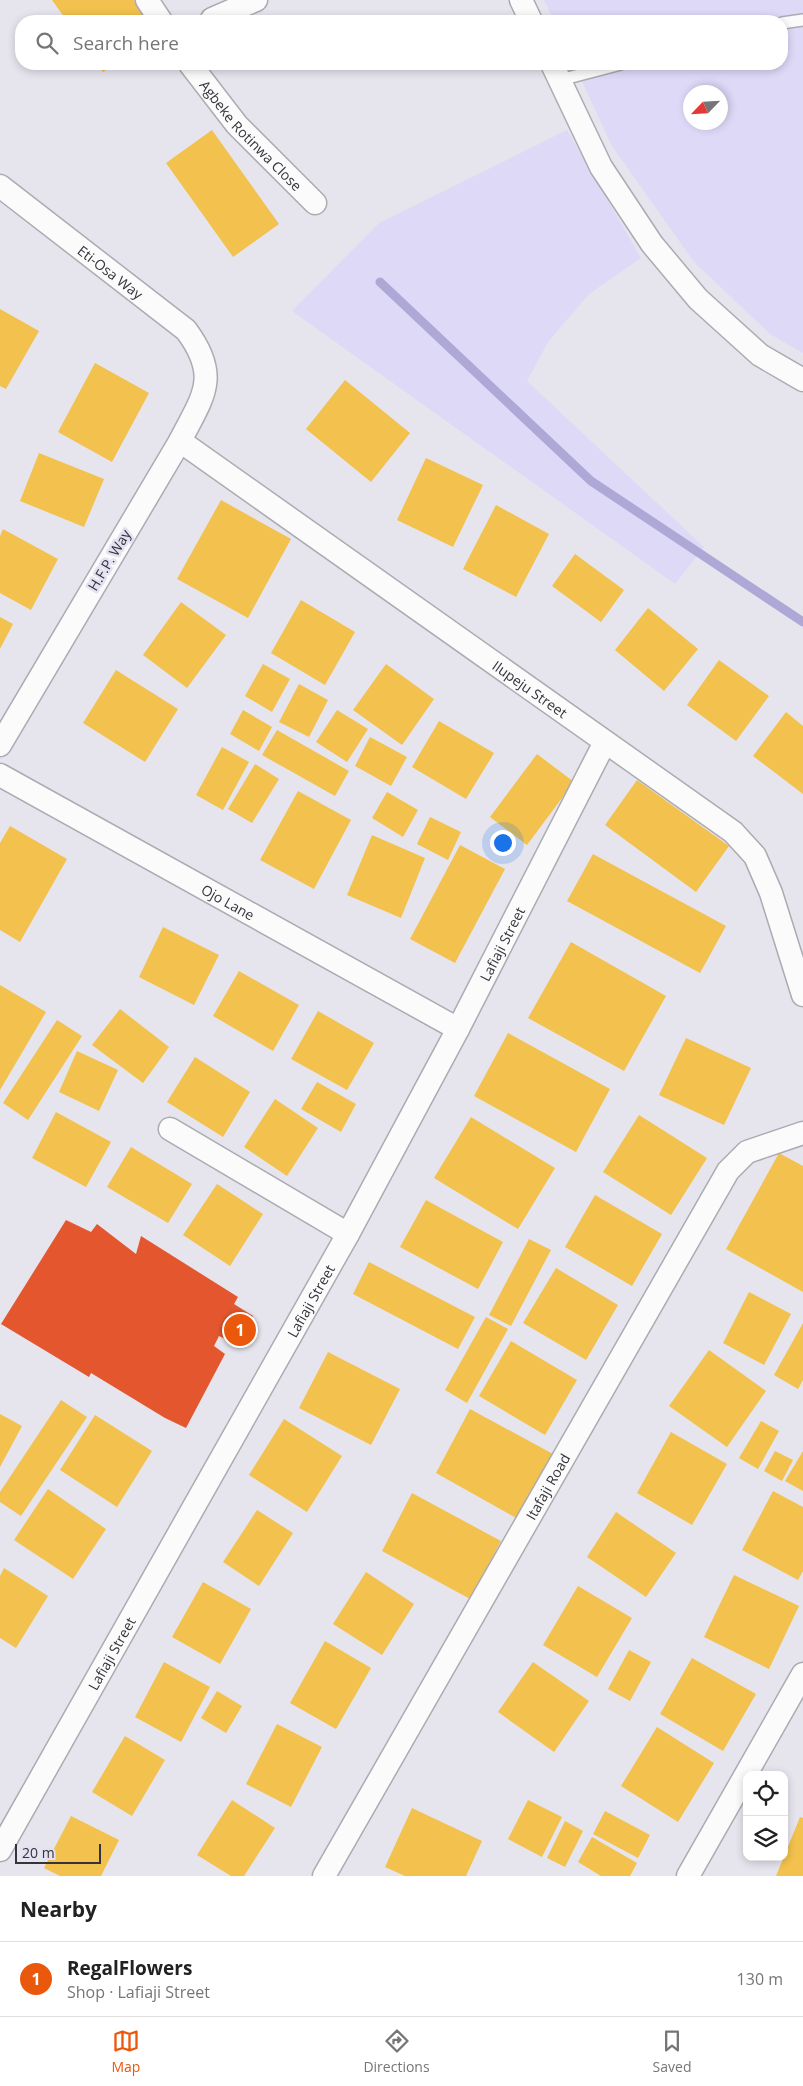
<!DOCTYPE html>
<meta charset="utf-8">
<style>
:root{--surface:#fff;--page:#f2f2f2;--text:#222;--muted:#767676;--line:#e0e0e0;--accent:#ea580c}
body{margin:0;font-family:"Open Sans",sans-serif;background:var(--page);color:var(--text)}
.controls{position:absolute;right:15px;bottom:15px;display:grid;overflow:hidden;border-radius:10px;box-shadow:0 2px 8px #0003}
.controls button{width:45px;height:45px;display:grid;place-items:center;padding:0;border:0;border-bottom:1px solid var(--line);background:var(--surface);color:var(--text);font:25px sans-serif}
.compass{position:absolute;left:683px;top:85px;width:45px;height:45px;border-radius:50%;background:var(--surface);box-shadow:0 2px 8px #0003;rotate:245deg}
.scale{position:absolute;left:15px;bottom:12px;width:86px;box-sizing:border-box;padding-left:5px;border:2px solid #34343a;border-top:0;font-size:14px;line-height:18px;white-space:nowrap;color:#34343a;-webkit-text-stroke:4px #e3e1f2;paint-order:stroke}
.you{position:absolute;left:502px;top:842px;width:18px;height:18px;margin:-12px;border:4px solid #fff;border-radius:50%;background:#1a73e8;box-shadow:0 0 0 8px #1a73e833}
.badge{display:grid;place-items:center;width:32px;height:32px;border-radius:50%;background:var(--accent);color:#fff;font-size:16px;font-weight:700}
.pin{position:absolute;translate:-50% -50%;border:2px solid #fff;box-shadow:0 1px 5px #0006}
.list{margin:0;padding:0;list-style:none}
h2{display:flex;justify-content:space-between;align-items:center;height:65px;margin:0;padding:0 20px;font-size:21px}
h2 small{font-size:16px;font-weight:400;color:var(--muted)}
.list li{display:grid;grid-template-columns:32px 1fr auto;gap:15px;align-items:center;box-sizing:border-box;height:75px;padding:0 20px;border-top:1px solid var(--line)}
.list b{display:block;font-size:19px;white-space:nowrap}
.list p{margin:0;font-size:16px;white-space:nowrap;color:var(--muted)}
.list em{font-size:16px;font-style:normal;color:var(--muted)}
.icon{flex:none;width:28px;height:28px;fill:none;stroke:currentColor;stroke-width:2;stroke-linecap:round;stroke-linejoin:round}
.map{position:relative;flex:none;width:803px;height:1876px;overflow:hidden}
.search{position:absolute;background:var(--surface);box-shadow:0 2px 8px #0003;left:15px;right:15px;top:15px;height:55px;display:flex;align-items:center;gap:12px;box-sizing:border-box;padding:0 18px;border-radius:20px;color:var(--muted);font-size:19px}
.sheet{height:140px;background:var(--surface)}
nav{display:flex;justify-content:space-around;align-items:center;box-sizing:border-box;height:70px;border-top:1px solid var(--line);background:var(--surface);font-size:14px;color:var(--muted)}
nav a{display:grid;justify-items:center;gap:2px}
nav .on{color:var(--accent)}
.map>svg:first-child{display:block}
.green{fill:#ddd9f7;fill-rule:evenodd}
.homes{fill:#f2c14e}
.shops{fill:#e4572e}
.lines{fill:none;stroke-linecap:round;stroke-linejoin:round}
.stream{stroke:#aea8d6;stroke-width:9}
.lane-casing{stroke:#ababb2;stroke-width:14}
.street-casing{stroke:#ababb2;stroke-width:25}
.lane{stroke:#fbfbfc;stroke-width:11}
.street{stroke:#fbfbfc;stroke-width:22}
.labels{text-anchor:middle;dominant-baseline:central;stroke-width:5;stroke-linejoin:round;paint-order:stroke}
.street-label{font-size:14px;fill:#34343a;stroke:#e3e1f2}
</style>
<div class="map">
<svg width="803" height="1876" viewBox="0 0 803 1876">
<rect width="100%" height="100%" fill="#e6e5ee"/>
<path class="green" d="M544,0H803V353L770,334L694,262L612,146L574,64H782V21H554ZM690,92H720V122H690Z
M567,130L641,258L589,294L548,342L527,381L704,547L675,584L292,311L379,223Z"/>
<path class="homes" d="M52,0H134L149,21H67Z
M97,64H115L103,72Z
M212,130L279,224L233,257L166,163Z
M0,309L39,331L6,389L0,386Z
M95,363L149,393L112,462L58,432Z
M345,380L410,433L371,482L306,429Z
M39,453L104,479L84,527L20,501Z
M426,458L483,485L453,547L397,520Z
M221,500L291,539L248,618L177,579Z
M496,505L549,534L516,597L463,569Z
M3,529L58,559L31,610L0,593V536Z
M575,554L624,590L601,622L552,586Z
M301,600L355,632L325,685L271,653Z
M181,602L226,635L187,688L143,655Z
M648,608L698,649L664,691L615,650Z
M0,617L13,624L0,649Z
M719,660L769,696L736,741L687,705Z
M263,664L290,679L272,712L245,696Z
M386,664L434,699L402,745L353,710Z
M116,670L178,709L145,762L83,723Z
M299,684L328,700L309,737L279,722Z
M243,710L272,727L259,751L230,734Z
M337,710L368,729L347,762L316,742Z
M786,712L803,726V794L753,756Z
M439,721L494,753L466,799L412,767Z
M277,730L349,771L335,796L262,755Z
M370,737L407,757L391,786L355,766Z
M222,747L249,762L223,810L196,795Z
M537,754L574,782L527,845L490,817Z
M255,764L279,779L252,823L228,809Z
M637,780L729,846L696,892L605,825Z
M298,791L351,820L314,889L260,860Z
M387,792L418,810L403,837L372,818Z
M430,817L461,832L448,860L417,844Z
M10,826L67,859L20,942L0,930V843Z
M372,835L425,858L401,918L347,895Z
M460,845L505,869L455,963L410,939Z
M593,854L726,926L700,973L567,901Z
M163,927L219,955L194,1005L139,977Z
M571,942L666,996L624,1071L528,1018Z
M239,971L299,1005L273,1051L213,1016Z
M0,985L46,1012L0,1090Z
M120,1009L169,1047L143,1083L92,1045Z
M318,1011L374,1043L347,1090L291,1059Z
M57,1020L82,1036L28,1120L3,1103Z
M508,1033L610,1089L576,1152L474,1096Z
M686,1038L751,1068L724,1125L659,1095Z
M77,1051L118,1070L99,1111L59,1092Z
M195,1057L250,1092L223,1137L167,1102Z
M317,1082L356,1104L341,1132L301,1109Z
M275,1099L318,1128L287,1176L244,1147Z
M56,1112L111,1142L86,1187L32,1158Z
M639,1115L707,1158L671,1215L603,1172Z
M471,1117L555,1168L518,1229L434,1178Z
M131,1147L192,1184L168,1223L107,1187Z
M779,1153L803,1166V1292L726,1249Z
M217,1184L263,1214L230,1266L183,1235Z
M595,1195L662,1234L632,1286L565,1247Z
M426,1200L503,1242L478,1289L400,1247Z
M529,1239L551,1250L511,1326L489,1315Z
M369,1262L475,1317L458,1349L353,1294Z
M556,1268L618,1305L586,1360L523,1323Z
M749,1292L791,1314L764,1365L723,1343Z
M486,1317L508,1329L467,1403L445,1390Z
M803,1323V1380L798,1389L774,1375Z
M511,1341L577,1380L545,1435L479,1396Z
M709,1350L766,1391L727,1447L669,1406Z
M328,1352L400,1389L371,1445L299,1408Z
M61,1400L87,1417L21,1516L0,1502V1492Z
M470,1409L553,1454L518,1519L436,1473Z
M0,1414L22,1426L0,1467Z
M95,1415L152,1451L117,1507L60,1470Z
M284,1419L342,1456L307,1512L249,1475Z
M761,1421L779,1431L758,1469L739,1458Z
M671,1432L727,1464L692,1525L637,1493Z
M775,1451L793,1460L782,1481L764,1471Z
M803,1451V1491L785,1481Z
M48,1489L106,1529L73,1579L14,1540Z
M773,1491L803,1507V1571L798,1580L742,1550Z
M412,1493L501,1541L470,1599L382,1551Z
M257,1510L293,1533L259,1586L223,1562Z
M616,1512L676,1553L646,1597L587,1557Z
M4,1568L48,1596L16,1648L0,1638V1576Z
M366,1572L414,1604L382,1655L333,1624Z
M734,1575L799,1606L769,1669L704,1637Z
M203,1582L251,1609L220,1664L172,1637Z
M578,1586L632,1618L597,1677L543,1645Z
M325,1641L371,1668L336,1729L290,1703Z
M629,1650L651,1662L630,1701L608,1689Z
M692,1658L756,1694L723,1751L660,1714Z
M164,1662L210,1687L181,1742L135,1717Z
M533,1662L589,1701L554,1752L498,1712Z
M217,1691L242,1706L226,1733L201,1718Z
M277,1724L322,1747L291,1807L246,1784Z
M657,1727L714,1763L678,1822L621,1786Z
M125,1736L165,1760L132,1816L92,1792Z
M232,1800L275,1828L244,1876H231L197,1855Z
M528,1800L562,1817L542,1857L508,1839Z
M412,1808L482,1841L466,1876H405L385,1867Z
M605,1811L650,1835L638,1858L593,1834Z
M71,1816L119,1840L101,1876H60L44,1868Z
M800,1817L803,1818V1876H776Z
M565,1821L583,1831L565,1867L547,1858Z
M592,1837L637,1863L630,1876H601L578,1862Z"/>
<path class="shops" d="M66,1220L91,1232L97,1224L136,1254L141,1236L238,1297L234,1304L253,1316L234,1343L219,1336L214,1346L225,1354L186,1428L165,1418L91,1373L89,1377L1,1324Z"/>
<g class="lines">
<path class="stream" d="M380,282L591,481L803,622"/>
<defs>
<path id="lane" d="M782,23L803,20
M560,80L621,64"/>
<g id="street">
<path d="M147,0L161,21"/>
<path d="M521,0L531,21"/>
<path d="M212,19L256,0"/>
<path id="s1" d="M190,64L237,125L315,203"/>
<path d="M552,64L601,167L652,244L698,299L760,355L803,380"/>
<path id="s2" d="M0,186L186,330C221,377 203,396 180,441L0,745"/>
<path id="s3" d="M180,441L733,832L755,856L771,893L803,995"/>
<path id="s4" d="M0,775L458,1029"/>
<path d="M170,1129L348,1234"/>
<path id="s5" d="M0,1850L348,1234L458,1029L605,742"/>
<path id="s6" d="M324,1876L728,1171L747,1152L803,1133"/>
<path d="M688,1876L803,1674"/>
</g>
</defs>
<use href="#lane" class="lane-casing"/>
<use href="#street" class="street-casing"/>
<use href="#lane" class="lane"/>
<use href="#street" class="street"/>
</g>
<g class="labels">
<g class="street-label">
<text stroke="none"><textPath href="#s1" startOffset="94">Agbeke Rotinwa Close</textPath></text>
<text stroke="none"><textPath href="#s2" startOffset="140">Eti-Osa Way</textPath></text>
<text transform="translate(109 560) rotate(-59)">H.F.P. Way</text>
<text stroke="none"><textPath href="#s3" startOffset="429">Ilupeju Street</textPath></text>
<text stroke="none"><textPath href="#s4" startOffset="261">Ojo Lane</textPath></text>
<text stroke="none"><textPath href="#s5" startOffset="1036">Lafiaji Street</textPath></text>
<text stroke="none"><textPath href="#s5" startOffset="631">Lafiaji Street</textPath></text>
<text stroke="none"><textPath href="#s6" startOffset="449">Itafaji Road</textPath></text>
<text stroke="none"><textPath href="#s5" startOffset="226">Lafiaji Street</textPath></text>
</g>
</g>
</svg>
<div class="controls">
<button><svg class="icon" aria-label="locate" viewBox="0 0 24 24"><circle cx="12" cy="12" r="6"/><path d="M12 2v4M12 18v4M2 12h4M18 12h4"/></svg></button>
<button><svg class="icon" aria-label="layers" viewBox="0 0 24 24"><path d="M12 4l9 5-9 5-9-5zM3 14l9 5 9-5"/></svg></button>
</div>
<svg class="compass" viewBox="-18 -18 36 36"><path d="M0-13l5 13h-10z" fill="#e53935"/><path d="M0 13l5-13h-10z" fill="#767676"/></svg>
<div class="scale">20 m</div>
<div class="you"></div>
<div class="pin badge" style="left:240px;top:1330px">1</div>
<div class="search"><svg class="icon" aria-label="search" viewBox="0 0 24 24"><circle cx="10" cy="10" r="6"/><path d="M15 15l6 6"/></svg>Search here</div>
</div>
<section class="sheet">
<h2>Nearby<small></small></h2>
<ul class="list">
<li><span class="badge">1</span><div><b>RegalFlowers</b><p>Shop · Lafiaji Street</p></div><em>130 m</em></li>
</ul>
</section>
<nav>
<a class="on"><svg class="icon" aria-label="map" viewBox="0 0 24 24"><path d="M3 6l6-2 6 2 6-2v14l-6 2-6-2-6 2zM9 4v14M15 6v14"/></svg>Map</a>
<a><svg class="icon" aria-label="directions" viewBox="0 0 24 24"><path d="M12 3l9 9-9 9-9-9zM9 14v-3h6M13 9l2 2-2 2"/></svg>Directions</a>
<a><svg class="icon" aria-label="saved" viewBox="0 0 24 24"><path d="M7 4h10v16l-5-4-5 4z"/></svg>Saved</a>
</nav>
